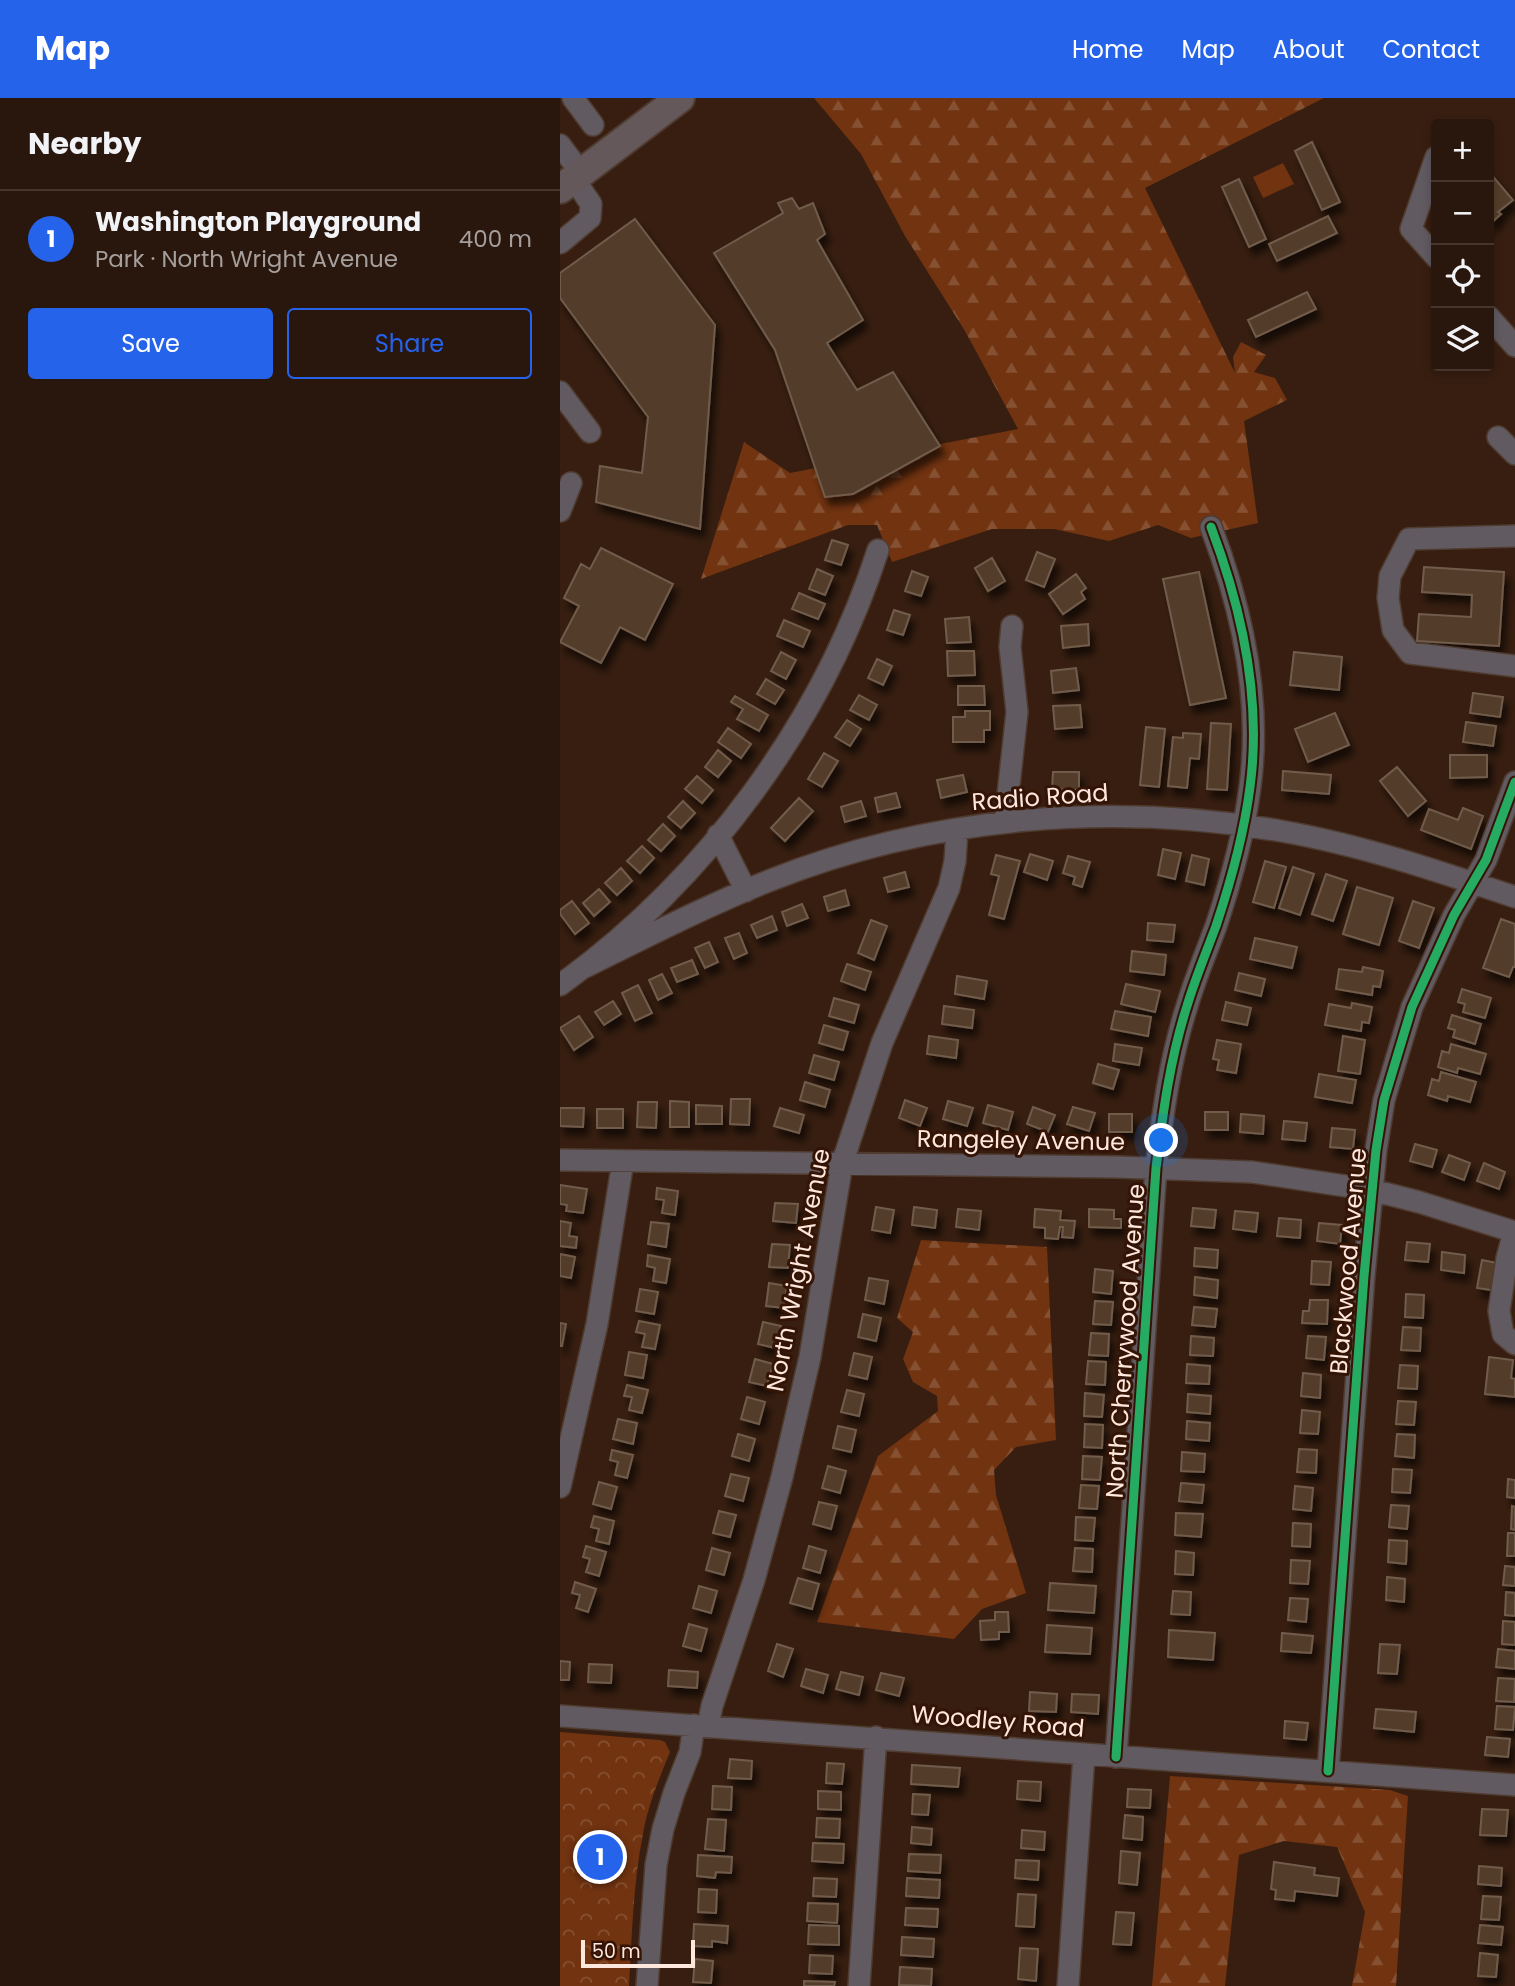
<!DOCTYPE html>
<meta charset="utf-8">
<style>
:root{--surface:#29160c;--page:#35231a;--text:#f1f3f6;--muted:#a59f9d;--line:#45352d;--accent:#2563eb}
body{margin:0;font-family:Poppins,sans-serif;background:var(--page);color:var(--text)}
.controls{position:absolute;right:21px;top:21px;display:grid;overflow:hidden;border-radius:7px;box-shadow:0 4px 10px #0003}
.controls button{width:63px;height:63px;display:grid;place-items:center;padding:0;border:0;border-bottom:2px solid var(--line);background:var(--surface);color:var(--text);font:35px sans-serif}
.scale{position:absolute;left:21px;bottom:18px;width:114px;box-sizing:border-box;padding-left:7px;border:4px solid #fee7dd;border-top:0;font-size:19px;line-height:24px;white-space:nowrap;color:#fee7dd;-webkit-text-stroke:5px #341405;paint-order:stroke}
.you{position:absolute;left:602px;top:1043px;width:24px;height:24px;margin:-18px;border:5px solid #fff;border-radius:50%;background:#1a73e8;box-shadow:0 0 0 10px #1a73e833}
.badge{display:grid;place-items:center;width:46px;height:46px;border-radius:50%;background:var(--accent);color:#fff;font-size:23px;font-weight:700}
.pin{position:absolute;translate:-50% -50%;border:4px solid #fff;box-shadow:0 2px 7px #0006}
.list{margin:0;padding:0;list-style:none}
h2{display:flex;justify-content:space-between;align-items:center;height:91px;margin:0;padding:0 28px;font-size:30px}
h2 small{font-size:23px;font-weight:400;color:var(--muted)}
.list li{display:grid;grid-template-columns:46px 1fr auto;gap:21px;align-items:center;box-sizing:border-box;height:98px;padding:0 28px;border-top:2px solid var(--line)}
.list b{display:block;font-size:26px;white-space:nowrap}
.list p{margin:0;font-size:23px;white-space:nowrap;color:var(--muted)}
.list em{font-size:23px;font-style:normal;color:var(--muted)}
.actions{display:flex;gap:14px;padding:21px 28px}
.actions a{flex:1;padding:16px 0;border:2px solid var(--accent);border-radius:7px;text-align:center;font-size:24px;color:var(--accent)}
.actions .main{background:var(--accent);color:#fff}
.icon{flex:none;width:38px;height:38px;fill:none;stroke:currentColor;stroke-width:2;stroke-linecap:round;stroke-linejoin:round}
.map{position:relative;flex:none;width:955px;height:1888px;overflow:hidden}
header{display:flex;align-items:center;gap:42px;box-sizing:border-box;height:98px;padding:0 35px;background:var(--accent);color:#fff}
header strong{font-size:33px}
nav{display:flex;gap:38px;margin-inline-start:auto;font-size:24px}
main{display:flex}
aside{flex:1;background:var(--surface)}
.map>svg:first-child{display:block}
.green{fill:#713310}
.forest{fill:url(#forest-firs)}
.park{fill:url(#park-crowns)}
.building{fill:#523d2b;stroke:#715c4b;stroke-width:2;filter:url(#shadow)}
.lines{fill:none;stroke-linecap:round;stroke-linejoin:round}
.minor-casing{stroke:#4f3b30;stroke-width:24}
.major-casing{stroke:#4f3b30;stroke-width:32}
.minor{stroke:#615a60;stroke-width:21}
.major{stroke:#65585b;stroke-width:28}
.cycleway-casing{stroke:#341405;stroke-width:13}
.cycleway{stroke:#26ab63;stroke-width:9}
.labels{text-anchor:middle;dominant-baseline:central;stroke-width:6;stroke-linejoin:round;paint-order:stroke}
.street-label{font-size:24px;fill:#fee7dd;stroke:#341405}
</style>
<header>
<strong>Map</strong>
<nav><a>Home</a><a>Map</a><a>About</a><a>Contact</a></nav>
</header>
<main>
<aside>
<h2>Nearby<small></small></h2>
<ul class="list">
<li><span class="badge">1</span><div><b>Washington Playground</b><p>Park · North Wright Avenue</p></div><em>400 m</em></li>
</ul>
<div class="actions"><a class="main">Save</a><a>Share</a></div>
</aside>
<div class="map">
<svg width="955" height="1888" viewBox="0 0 955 1888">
<defs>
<pattern id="forest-firs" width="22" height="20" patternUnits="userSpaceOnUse" patternTransform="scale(1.75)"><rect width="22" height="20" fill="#713310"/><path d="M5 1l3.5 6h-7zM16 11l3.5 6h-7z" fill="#865132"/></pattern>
<pattern id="park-crowns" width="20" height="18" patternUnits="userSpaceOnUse" patternTransform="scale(1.75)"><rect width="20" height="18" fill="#713310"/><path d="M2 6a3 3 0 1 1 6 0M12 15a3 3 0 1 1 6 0" fill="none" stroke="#865132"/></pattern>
<filter id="shadow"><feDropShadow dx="4.5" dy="8" stdDeviation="3.5" flood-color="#0009"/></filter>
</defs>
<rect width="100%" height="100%" fill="#371e10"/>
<path class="green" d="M723,65L734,86L703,100L693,79Z"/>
<path class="forest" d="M254,0H764L585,90L675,275L673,259L681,244L706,257L694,274L715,280L727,302L684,323L698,425L631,440L598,427L549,443L494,431H432L332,464L317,427H288L141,481L184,344L230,375L458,331L405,233L345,138L301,56Z
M361,1142L487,1149L496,1342L456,1349L434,1372L436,1397L466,1495L422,1511L394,1541L257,1524L318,1358L378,1313L377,1298L353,1284L343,1261L353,1234L337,1220Z
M610,1678L830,1692L848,1698L836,1888H792L805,1814L777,1749L724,1743L679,1757L665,1888H592Z"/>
<path class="park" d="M0,1634L100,1642L105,1644L110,1654C99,1681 88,1707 83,1736C73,1786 72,1838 69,1888H0Z"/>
<path class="building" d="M752,44L780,104L762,112L735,53Z
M929,74L953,102L938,114L941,116L929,127Z
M679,81L706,141L689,149L662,89Z
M232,100L239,111L253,105L265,136L257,142L303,222L267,245L297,292L333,274L380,348L293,396L265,399L215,252L154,155L223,115L218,105Z
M768,118L777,135L717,163L709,146Z
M75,121L155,227L140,431L36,404L40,368L82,375L88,319L0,200V175Z
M747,194L756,211L696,239L688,222Z
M272,442L288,447L281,467L265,462Z
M41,450L113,486L85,542L60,529L41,565L0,544L19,508L4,500L21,466L30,471Z
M477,454L495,461L484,489L466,482Z
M432,460L445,483L428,493L415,470Z
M864,469L944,474L939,548L857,543L859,516L911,519L912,497L862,494Z
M257,471L273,478L265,497L249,491Z
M352,473L368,479L361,498L345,493Z
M639,474L666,600L630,607L603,481Z
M516,476L526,490L521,494L525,501L503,516L489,496Z
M239,495L265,506L258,521L232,511Z
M334,512L350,517L343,537L327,532Z
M409,519L411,544L387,545L385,521Z
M224,522L250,533L243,549L217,538Z
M528,526L529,547L503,550L501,528Z
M387,553H414L415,577L388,578Z
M221,554L236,562L226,581L211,573Z
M734,554L782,559L779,592L730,587Z
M317,561L332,568L323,587L308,580Z
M516,570L519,592L493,595L491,573Z
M206,581L224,592L215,606L197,596Z
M398,588H424L425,607H398Z
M913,595L943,599L940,619L910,615Z
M299,597L317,607L309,622L290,612Z
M175,598L208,617L199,633L177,621L183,611L171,604Z
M520,607L522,629L495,631L493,608Z
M405,613H430V632H424V644H393V619H405Z
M775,615L789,647L748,664L735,631Z
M287,622L301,631L290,648L275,639Z
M906,624L936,628L933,648L903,644Z
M651,625L671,626L667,692L647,691Z
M586,629L605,631L599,689L580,687Z
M168,630L191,646L181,660L158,644Z
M623,635L641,636L639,661L630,660L627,690L608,688L613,639L623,640Z
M158,652L171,663L158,679L145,669Z
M264,655L278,663L262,689L248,681Z
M890,657H927V679L890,680Z
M837,669L866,703L848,718L820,683Z
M723,673L771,677L769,696L722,692Z
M493,674H519V692L492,691Z
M403,677L407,694L381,700L377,682Z
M137,678L153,692L142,705L125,691Z
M336,695L340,709L318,714L315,700Z
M239,700L253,713L225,743L211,730Z
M123,703L135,715L121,730L108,719Z
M301,703L306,718L285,724L281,709Z
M903,710L923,718L911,751L861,732L869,711L898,722Z
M103,726L115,738L101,753L88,742Z
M82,748L94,760L80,775L67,763Z
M603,751L621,755L615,781L598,777Z
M470,756L493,763L487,782L464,774Z
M436,757L460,763L444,821L429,817L439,778L431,776Z
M632,757L649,761L644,787L626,783Z
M508,758L530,764L522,789L513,786L515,779L503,775Z
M705,763L726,769L714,810L693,804Z
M733,769L754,776L740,817L719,810Z
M61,770L72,783L57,797L45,785Z
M345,774L349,789L328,794L324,780Z
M766,776L787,783L773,823L752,816Z
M797,789L833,800L819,847L783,836Z
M39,791L50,804L34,818L23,805Z
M285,792L289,807L268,813L264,799Z
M12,803L29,825L15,836L0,816V812Z
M853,803L874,810L859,850L839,843Z
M242,806L248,820L227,828L222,814Z
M212,818L217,832L197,840L191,827Z
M941,821L955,826V869H953L949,879L923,870Z
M311,822L327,828L314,862L298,855Z
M588,825L615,827L613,844L587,842Z
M179,835L187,855L174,861L165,840Z
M695,840L737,849L732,870L690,861Z
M149,844L158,864L145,870L135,850Z
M572,853L606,857L604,877L570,873Z
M132,862L138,876L117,884L111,870Z
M287,866L311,874L305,892L281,883Z
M803,869L823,873L820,889L813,888L812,897L776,891L779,871L802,874Z
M679,875L705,881L701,898L675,892Z
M102,876L112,895L98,902L89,882Z
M397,878L427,883L424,901L395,896Z
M566,886L600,893L595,914L561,906Z
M78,887L92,915L75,923L62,895Z
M902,891L931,900L925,920L903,914L905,906L898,904Z
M274,900L299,907L294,925L269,918Z
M53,903L61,916L44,927L35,914Z
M666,904L691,910L687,927L662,922Z
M792,905L812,909L809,925L802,924L801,933L765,927L769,906L791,910Z
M384,908L414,912L412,930L382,926Z
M555,913L591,919L588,938L551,931Z
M892,917L921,926L915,946L893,939L895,932L888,930Z
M19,918L33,939L14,952L0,930Z
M264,927L288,934L283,952L259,945Z
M369,938L398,942L396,960L367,956Z
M783,938L805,942L800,976L778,973Z
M657,942L681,946L676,975L657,972L659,962L653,961Z
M555,946L582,950L579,967L553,963Z
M891,946L926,956L920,976L898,970L897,975L878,969L882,953L889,955Z
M254,957L279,964L274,982L249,975Z
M538,966L559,972L553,991L533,985Z
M881,974L916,984L910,1004L888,998L887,1003L868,997L872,981L879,983Z
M759,976L796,982L792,1005L755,999Z
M245,984L270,992L265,1009L240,1002Z
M171,1001H190L189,1027L170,1026Z
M345,1002L367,1010L360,1028L339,1020Z
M110,1003L129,1004V1029H110Z
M388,1003L413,1010L407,1028L383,1021Z
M78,1004H97L96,1030L77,1029Z
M136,1007L162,1008V1026H136Z
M428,1007L453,1014L448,1032L423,1025Z
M473,1009L495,1017L488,1034L467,1026Z
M513,1009L535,1015L529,1033L507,1026Z
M0,1010H24L23,1029L0,1028Z
M220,1010L244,1017L239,1035L214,1028Z
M37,1011H63V1030H37Z
M645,1014H668V1032H645Z
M549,1016H572V1034H549Z
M681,1016L704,1018L703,1036L680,1034Z
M724,1023L747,1025L745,1043L722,1041Z
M772,1030L795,1032L793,1051L770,1049Z
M855,1046L877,1052L872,1069L850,1063Z
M889,1057L910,1065L904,1082L882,1074Z
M924,1065L945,1074L939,1091L917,1083Z
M0,1087L27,1091L23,1115L6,1113L7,1107L0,1106Z
M97,1090L118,1093L115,1117L102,1115L104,1102L96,1101Z
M215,1105L238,1106L236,1125L213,1123Z
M316,1109L334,1112L330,1135L312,1132Z
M354,1109L377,1112L375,1130L352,1127Z
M633,1110L656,1112L654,1130L631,1128Z
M398,1111L421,1113L419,1132L396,1129Z
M475,1111L501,1113L500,1122L515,1123L513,1140L502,1139L503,1129H500L498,1141L485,1140V1130L474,1129Z
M529,1111L554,1112V1121H561V1130L529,1129Z
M675,1113L698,1115L696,1134L673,1131Z
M719,1120L741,1122L740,1140L717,1138Z
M0,1123L11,1125L9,1138L17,1139L16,1150L0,1148Z
M91,1124L109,1126L106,1149L88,1146Z
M759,1125L782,1127L780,1146L757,1143Z
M847,1144L870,1146L868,1164L845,1162Z
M212,1146L230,1147L228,1170L209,1169Z
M635,1150L658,1152L657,1170L634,1168Z
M882,1154L905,1157L904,1175L881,1172Z
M0,1156L15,1159L11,1180L0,1178Z
M88,1157L110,1161L106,1185L93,1183L95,1170L87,1168Z
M922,1162L942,1166L938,1193L917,1190Z
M752,1163L771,1164L769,1187L751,1186Z
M535,1171L553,1173L551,1196L533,1194Z
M635,1179L658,1182L657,1200L634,1197Z
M309,1180L328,1183L324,1206L305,1202Z
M209,1185L227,1188L224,1210L206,1208Z
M80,1191L98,1194L94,1216L76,1213Z
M846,1196L864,1197L863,1220L845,1219Z
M750,1202H768L767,1226L742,1225L743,1213H749Z
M535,1203L553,1204L551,1227L533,1226Z
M634,1209L657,1211L655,1229L632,1227Z
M303,1216L321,1220L316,1243L298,1239Z
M79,1223L100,1227L95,1251L82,1249L85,1236L76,1234Z
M203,1224L221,1228L215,1250L198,1246Z
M0,1225L6,1226L2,1248H0Z
M843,1229L861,1230L860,1253L841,1252Z
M531,1235L549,1236L548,1258L529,1257Z
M631,1238L654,1240L653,1258L630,1257Z
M748,1238L766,1239L764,1262L746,1260Z
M69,1254L87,1257L83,1280L65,1277Z
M294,1255L312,1259L307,1281L289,1277Z
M929,1259L953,1262L951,1280L955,1281V1299L925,1296Z
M195,1261L213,1266L207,1288L189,1284Z
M528,1263L546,1264L545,1287L526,1286Z
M627,1266L650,1268L649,1286L626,1285Z
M840,1267L858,1268L857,1291L838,1290Z
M743,1275L761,1277L760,1300L741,1298Z
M67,1287L88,1292L82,1315L69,1312L72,1299L64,1298Z
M287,1292L304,1296L299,1318L281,1314Z
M525,1295L544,1297L542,1319L524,1318Z
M628,1296L651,1298L650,1316L627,1314Z
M187,1299L205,1304L199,1326L181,1321Z
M838,1303L856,1304L854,1327L836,1326Z
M742,1312L760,1314L758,1336L740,1335Z
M58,1321L77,1325L73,1346L53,1341Z
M627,1323L650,1325L649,1343L626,1341Z
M525,1326L543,1327L542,1350L524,1349Z
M278,1328L296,1332L291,1354L273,1350Z
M178,1336L195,1341L189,1363L172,1358Z
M837,1336L855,1337L854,1360L835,1358Z
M739,1351L757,1352L756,1375L737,1374Z
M52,1352L73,1357L67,1380L55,1377L58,1364L50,1362Z
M622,1354L645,1356L644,1374L621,1373Z
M523,1358L542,1359L540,1382L522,1381Z
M268,1368L286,1373L280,1395L262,1390Z
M833,1371L852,1372L850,1395L832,1394Z
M171,1376L189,1380L183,1403L165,1398Z
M948,1381L955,1382V1400L947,1399Z
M39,1384L57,1389L51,1411L33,1406Z
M621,1385L644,1387L642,1405L619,1403Z
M521,1387L539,1388L537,1411L519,1410Z
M735,1388L753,1390L751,1413L733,1411Z
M259,1404L277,1408L271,1431L253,1426Z
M831,1407L849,1408L847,1431L829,1429Z
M952,1408L955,1409V1432L951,1431Z
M159,1413L176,1417L170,1439L153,1435Z
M616,1415L643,1416L641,1439L615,1437Z
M34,1418L54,1423L49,1446L36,1443L39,1431L31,1429Z
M516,1419L535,1420L533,1443L515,1442Z
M733,1425L751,1426L750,1449L732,1448Z
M948,1435H955V1458H947Z
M829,1442L847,1443L846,1466L828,1464Z
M26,1448L46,1454L39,1478L26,1474L30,1461L23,1459Z
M249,1448L266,1453L260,1475L243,1470Z
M152,1450L170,1455L164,1477L146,1472Z
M515,1450L533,1451L532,1474L513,1473Z
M616,1453L634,1455L633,1477L615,1476Z
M731,1462L750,1463L748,1486L730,1485Z
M945,1468L955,1469V1488L943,1487Z
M827,1479L845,1481L844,1504L826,1502Z
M238,1480L259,1486L252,1511L230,1505Z
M15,1484L36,1491L28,1514L16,1510L20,1497L12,1495Z
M490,1485L536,1488L534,1515L488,1512Z
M139,1488L157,1493L151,1515L133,1510Z
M613,1493L631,1494L630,1517L611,1516Z
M946,1494L955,1495V1518L945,1517Z
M730,1500L748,1501L746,1524L728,1522Z
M435,1514H448L449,1534H439V1541L421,1542L420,1523L435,1522Z
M943,1523L955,1524V1547L942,1546Z
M129,1526L147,1531L141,1553L123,1548Z
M487,1527L532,1530L530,1556L485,1554Z
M609,1532L655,1535L653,1562L608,1559Z
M722,1535L753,1538L751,1555L721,1553Z
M217,1546L233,1551L223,1579L208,1573Z
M820,1546L840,1547L837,1576L818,1575Z
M938,1551L955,1553V1571L936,1569Z
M0,1563L10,1564L9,1582H0Z
M29,1566L52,1567L51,1585L28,1584Z
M246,1571L268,1577L263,1595L241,1588Z
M109,1572L138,1574L137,1590L108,1588Z
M281,1574L303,1579L299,1597L276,1591Z
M321,1575L344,1580L339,1598L316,1592Z
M938,1580L955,1581L954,1604L936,1603Z
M470,1594L497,1596L496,1614L469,1613Z
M512,1596L539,1597L538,1616L511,1614Z
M937,1608L955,1609L953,1632L935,1631Z
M816,1611L856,1614L854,1634L814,1630Z
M725,1623L748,1625L746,1642L724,1640Z
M927,1639L950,1641L948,1659L925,1657Z
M170,1661L192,1663L191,1681L168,1680Z
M267,1665L284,1666L282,1686L266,1685Z
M352,1667L400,1670L398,1689L351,1686Z
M458,1683L481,1684L480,1703L457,1701Z
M153,1688L172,1689L171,1712L152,1711Z
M568,1691L591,1692L590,1710L567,1709Z
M258,1693L281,1694V1712L258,1711Z
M353,1696L370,1697L368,1717L352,1716Z
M922,1711L948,1712L946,1738L920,1737Z
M565,1717L583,1719L582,1742L563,1740Z
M257,1720L280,1721L279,1740L256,1739Z
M148,1721L166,1722L164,1753L145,1751Z
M352,1729L372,1731L371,1747L351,1745Z
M462,1732L485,1734L484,1752L461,1750Z
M253,1745L284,1746L283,1765L252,1763Z
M561,1753L580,1755L577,1787L559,1785Z
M349,1756L381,1757L380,1775L348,1773Z
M138,1757L172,1759L171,1775L156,1774L155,1780L137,1778Z
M456,1762L479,1763L478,1782L455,1780Z
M714,1764L755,1770L754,1777L779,1780L777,1798L735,1793L734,1803L715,1801L716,1792L711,1791Z
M919,1768L942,1770L941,1788L918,1786Z
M254,1780L277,1781L276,1799L253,1798Z
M347,1780L380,1782L379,1800L346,1798Z
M139,1791L157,1792L156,1815L138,1814Z
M458,1796L476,1797L474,1829L456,1828Z
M923,1798L941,1799L939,1822L921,1821Z
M248,1805L278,1806L277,1825L247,1823Z
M346,1810L378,1811L377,1829L345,1827Z
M556,1814L574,1815L571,1847L553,1846Z
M134,1826L168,1828L167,1845L152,1843V1849L133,1848Z
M249,1827L279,1828V1847L248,1846Z
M920,1827L943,1829L941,1847L918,1845Z
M342,1839L374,1841L373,1859L341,1857Z
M460,1850L478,1851L476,1883L458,1881Z
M920,1855L938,1857L936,1879L918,1878Z
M250,1857L273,1858L272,1876L249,1875Z
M135,1861L153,1863L151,1885L133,1884Z
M340,1869L372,1871L371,1888L339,1887Z
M244,1883L275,1884L274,1888H244Z"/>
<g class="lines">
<defs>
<path id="minor" d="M13,0L33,27
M0,47L21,75
M876,59L851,131L876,159
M0,145L30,120L31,106L14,81
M929,219L955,248
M0,294L30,334
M938,339L955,356
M0,413L11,385
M955,438L849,441L830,478L828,500L833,532L850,555L955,568
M445,724L457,614L450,549L452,528
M158,737L186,793
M25,869C86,839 148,807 211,782C372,718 552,704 721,733C801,747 878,773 955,799
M0,887C146,782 263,623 318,452
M0,1062L557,1069L692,1074L812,1092L859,1104L955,1134
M954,1134L947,1160L939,1213L943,1236L955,1246
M0,1389L37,1226L63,1063
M0,1618L955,1687
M148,1628L152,1608L194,1482L222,1379L250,1259L282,1066L322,945L389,790L395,763L397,732
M556,1659L596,1070C603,1014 610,961 627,908C635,881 646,855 656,828C671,783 684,736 690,689C702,600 682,511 651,429
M768,1673L804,1178L816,1052L824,1002L852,909L894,817L926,762L955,684
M87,1888L96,1767L103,1731L114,1695L130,1654L134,1627
M299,1888L316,1639
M508,1888L524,1657"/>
<path id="major" d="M0,91L120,0"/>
</defs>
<use href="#minor" class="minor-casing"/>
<use href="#major" class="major-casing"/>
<use href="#minor" class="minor"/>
<use href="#major" class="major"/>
<defs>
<path id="cycleway" d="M556,1659L596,1070C603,1014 610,961 627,908C635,881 646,855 656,828C671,783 684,736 690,689C702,600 682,511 651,429
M768,1673L804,1178L816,1052L824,1002L852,909L894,817L926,762L955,684"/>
</defs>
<use href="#cycleway" class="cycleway-casing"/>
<use href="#cycleway" class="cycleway"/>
</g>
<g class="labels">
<g class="street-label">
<text transform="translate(480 699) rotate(-4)">Radio Road</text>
<text transform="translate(461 1042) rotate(1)">Rangeley Avenue</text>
<text transform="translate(788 1163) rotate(-85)">Blackwood Avenue</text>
<text transform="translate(238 1172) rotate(-79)">North Wright Avenue</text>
<text transform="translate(565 1243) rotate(-86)">North Cherrywood Avenue</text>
<text transform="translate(438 1623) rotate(5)">Woodley Road</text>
</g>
</g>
</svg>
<div class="controls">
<button>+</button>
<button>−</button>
<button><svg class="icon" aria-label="locate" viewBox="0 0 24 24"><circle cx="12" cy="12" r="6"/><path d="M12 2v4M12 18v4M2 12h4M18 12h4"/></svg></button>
<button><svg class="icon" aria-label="layers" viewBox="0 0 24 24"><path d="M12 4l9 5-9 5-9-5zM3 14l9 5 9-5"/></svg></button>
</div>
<div class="scale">50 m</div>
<div class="you"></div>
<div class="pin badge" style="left:40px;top:1759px">1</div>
</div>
</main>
